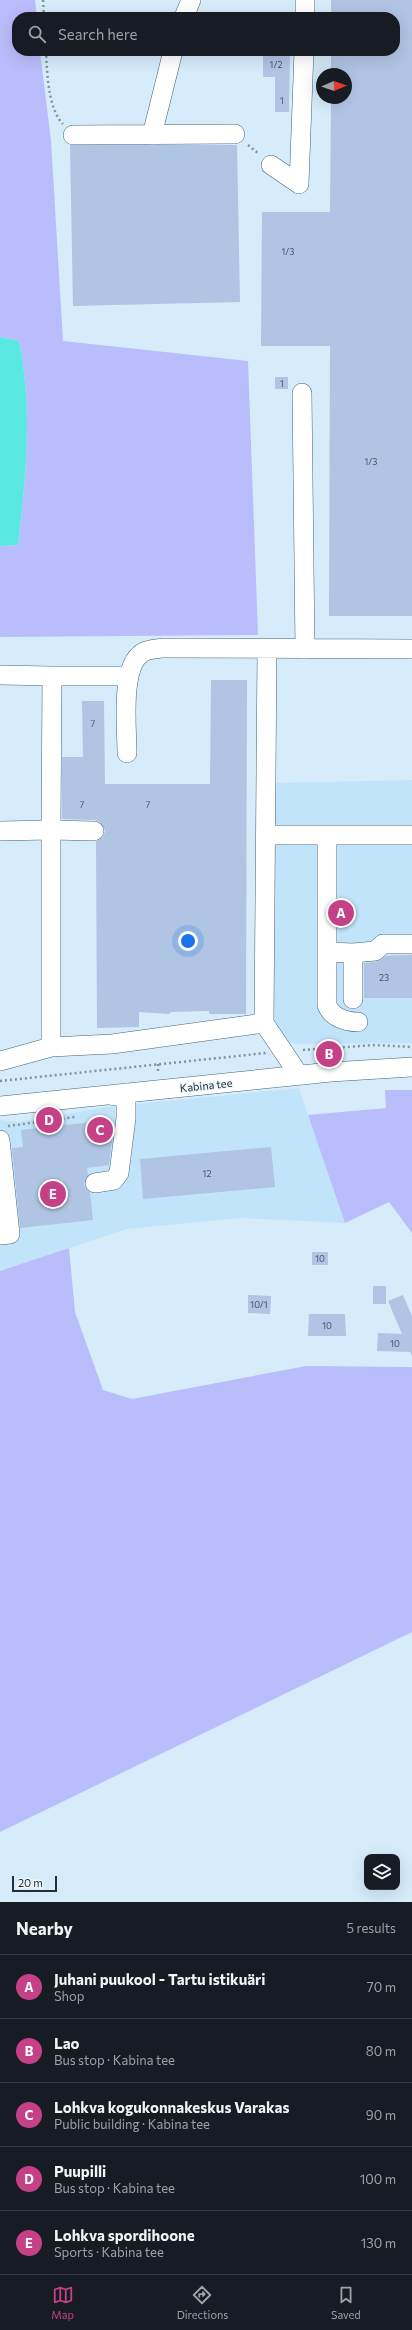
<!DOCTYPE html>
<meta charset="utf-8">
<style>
:root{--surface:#171b24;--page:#20242c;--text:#f1f3f6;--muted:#9ea1a6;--line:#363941;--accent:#c44188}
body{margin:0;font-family:Commissioner,sans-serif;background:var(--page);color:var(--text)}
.controls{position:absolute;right:12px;bottom:12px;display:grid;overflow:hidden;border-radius:8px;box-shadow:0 4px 16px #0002}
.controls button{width:36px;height:36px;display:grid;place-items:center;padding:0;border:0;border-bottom:1px solid var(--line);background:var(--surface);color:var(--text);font:20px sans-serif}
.compass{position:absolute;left:316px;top:68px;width:36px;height:36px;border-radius:50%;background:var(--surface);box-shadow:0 4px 16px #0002;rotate:88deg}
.scale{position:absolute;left:12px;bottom:10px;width:45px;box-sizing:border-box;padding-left:4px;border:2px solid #223039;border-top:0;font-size:11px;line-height:14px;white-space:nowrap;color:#223039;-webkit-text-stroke:3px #eff6fb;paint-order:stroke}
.you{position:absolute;left:188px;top:941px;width:14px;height:14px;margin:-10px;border:3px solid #fff;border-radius:50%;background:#1a73e8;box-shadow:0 0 0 6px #1a73e833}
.badge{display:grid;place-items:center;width:26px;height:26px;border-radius:50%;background:var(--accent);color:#fff;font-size:13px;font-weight:700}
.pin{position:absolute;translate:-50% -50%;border:2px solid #fff;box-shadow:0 1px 4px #0006}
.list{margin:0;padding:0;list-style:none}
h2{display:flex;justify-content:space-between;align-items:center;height:52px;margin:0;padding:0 16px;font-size:17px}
h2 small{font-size:13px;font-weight:400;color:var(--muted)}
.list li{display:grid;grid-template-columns:26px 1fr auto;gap:12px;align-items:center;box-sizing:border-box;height:64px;padding:0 16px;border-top:1px solid var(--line)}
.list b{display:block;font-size:15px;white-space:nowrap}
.list p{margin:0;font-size:13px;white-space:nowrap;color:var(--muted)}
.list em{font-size:13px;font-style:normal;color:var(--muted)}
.icon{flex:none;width:22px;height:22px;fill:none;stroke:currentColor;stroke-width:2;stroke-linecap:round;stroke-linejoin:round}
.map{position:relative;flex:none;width:412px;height:1902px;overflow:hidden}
.search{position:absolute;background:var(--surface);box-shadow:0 4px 16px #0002;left:12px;right:12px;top:12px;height:44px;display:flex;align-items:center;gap:10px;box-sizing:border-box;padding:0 14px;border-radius:16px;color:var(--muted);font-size:15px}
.sheet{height:372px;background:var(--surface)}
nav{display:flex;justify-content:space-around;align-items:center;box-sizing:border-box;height:56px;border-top:1px solid var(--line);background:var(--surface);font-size:11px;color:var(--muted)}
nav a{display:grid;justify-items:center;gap:2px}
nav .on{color:var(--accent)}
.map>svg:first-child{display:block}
.built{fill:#c2e4fa}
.green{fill:#babdfb}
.water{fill:#5ae9e2}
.building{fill:#b0c4e3}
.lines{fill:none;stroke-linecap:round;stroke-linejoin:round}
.minor-casing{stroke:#436377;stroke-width:20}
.path{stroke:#81939f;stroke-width:2.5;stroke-dasharray:2 3;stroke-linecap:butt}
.minor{stroke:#fff;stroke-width:19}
.labels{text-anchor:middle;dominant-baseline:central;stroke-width:3;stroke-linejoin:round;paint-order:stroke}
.number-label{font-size:9px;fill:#465564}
.street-label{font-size:11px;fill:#223039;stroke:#eff6fb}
</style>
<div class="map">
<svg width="412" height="1902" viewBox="0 0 412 1902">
<rect width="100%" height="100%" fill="#d6ecfa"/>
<path class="built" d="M412,780V1043L269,1044L271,783Z
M299,1088L345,1223L241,1218L127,1229L0,1271V1120L19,1122L106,1107Z"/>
<path class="green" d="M0,0H35L37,17H17V51H40L51,141L63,341L248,361L258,635L0,637V546L18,545C26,478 33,408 19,341L0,337Z
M385,1090H412V1233L389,1202L345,1223L308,1115L386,1108Z
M69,1248L75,1312L103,1390L132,1399L306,1366L412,1367V1632L0,1832V1271Z"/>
<path class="water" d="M0,337L19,341C33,408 26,478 18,545L0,546Z"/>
<path class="building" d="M331,0H412V616H329L330,346H261L262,212H330L331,98H346V74H331V51H395V17H331Z
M263,51H290L289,112H275V77H263Z
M70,145H237L240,302L73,306Z
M275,377H288V389H275Z
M211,680H247L246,1014H209V1011L170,1012V1014L139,1012V1027L97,1028L96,842L103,837L105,831L100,822L95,820L62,819V757H83L82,701H104L105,784H210Z
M412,955V998H364V963L376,962L386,956Z
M110,1120L112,1141L109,1165L87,1168L88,1175L85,1179L84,1185L90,1192L93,1220L20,1228L12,1148L23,1147L21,1130Z
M271,1147L275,1187L143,1199L140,1159Z
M312,1252H328V1265H312Z
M373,1286H386V1304H373Z
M248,1295L271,1296L270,1314L248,1313Z
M403,1295L412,1316V1356L410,1352L377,1351L378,1333L402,1334L388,1301Z
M309,1314H345L346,1336H308Z"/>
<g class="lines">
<defs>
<path id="minor" d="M184,17L191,0
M305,17V0
M73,135L235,134
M152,135L173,51
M271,165L299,184
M299,184L304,51
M302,393L305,649
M0,675L52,676L51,830L94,831
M52,676H129
M127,753C127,729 120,667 142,653C147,649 157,649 163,648L412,649
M0,831L51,830V1047L0,1061
M266,835H412
M327,835V1005C331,1017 346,1022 358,1022
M327,952L353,953V999
M353,953L375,951L383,944H412
M264,1023L299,1075
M51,1047L112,1044L264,1023L267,649
M0,1106L331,1072L412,1067
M0,1140L10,1234L0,1235
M95,1183L114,1180L119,1173L126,1118V1093L114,1096"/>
</defs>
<use href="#minor" class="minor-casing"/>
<path class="path" d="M43,0L44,17
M46,51C47,72 48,109 63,124
M248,145L259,154
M303,1050L375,1045L412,1047
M158,1064V1073
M0,1081L266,1053
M8,1126L75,1117"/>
<use href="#minor" class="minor"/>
</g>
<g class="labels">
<g class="number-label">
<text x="276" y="64">1/2</text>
<text x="282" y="100">1</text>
<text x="288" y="251">1/3</text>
<text x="282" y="383">1</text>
<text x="371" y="461">1/3</text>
<text x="93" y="723">7</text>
<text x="82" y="804">7</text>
<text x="148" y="804">7</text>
<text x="384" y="977">23</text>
<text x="207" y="1173">12</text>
<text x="320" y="1258">10</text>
<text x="259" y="1304">10/1</text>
<text x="327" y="1325">10</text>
<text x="395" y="1343">10</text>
</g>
<g class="street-label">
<text transform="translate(206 1085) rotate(-6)">Kabina tee</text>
</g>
</g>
</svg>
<div class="controls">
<button><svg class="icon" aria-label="layers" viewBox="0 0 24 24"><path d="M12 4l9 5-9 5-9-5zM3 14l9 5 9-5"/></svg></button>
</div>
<svg class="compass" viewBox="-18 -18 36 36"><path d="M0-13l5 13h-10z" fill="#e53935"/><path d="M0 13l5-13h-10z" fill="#9ea1a6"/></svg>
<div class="scale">20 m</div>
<div class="you"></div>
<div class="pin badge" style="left:341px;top:913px">A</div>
<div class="pin badge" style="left:329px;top:1054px">B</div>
<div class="pin badge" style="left:100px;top:1130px">C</div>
<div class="pin badge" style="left:49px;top:1120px">D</div>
<div class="pin badge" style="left:53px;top:1194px">E</div>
<div class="search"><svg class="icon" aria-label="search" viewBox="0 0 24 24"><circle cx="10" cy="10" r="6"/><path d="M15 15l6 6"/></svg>Search here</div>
</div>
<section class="sheet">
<h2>Nearby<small>5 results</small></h2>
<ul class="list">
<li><span class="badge">A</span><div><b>Juhani puukool - Tartu istikuäri</b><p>Shop</p></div><em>70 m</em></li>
<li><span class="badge">B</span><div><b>Lao</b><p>Bus stop · Kabina tee</p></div><em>80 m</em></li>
<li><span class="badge">C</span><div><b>Lohkva kogukonnakeskus Varakas</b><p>Public building · Kabina tee</p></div><em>90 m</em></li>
<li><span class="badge">D</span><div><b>Puupilli</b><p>Bus stop · Kabina tee</p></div><em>100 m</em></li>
<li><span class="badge">E</span><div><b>Lohkva spordihoone</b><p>Sports · Kabina tee</p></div><em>130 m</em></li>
</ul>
</section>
<nav>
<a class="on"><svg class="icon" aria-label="map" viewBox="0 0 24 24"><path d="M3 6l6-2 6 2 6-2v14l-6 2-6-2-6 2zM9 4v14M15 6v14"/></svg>Map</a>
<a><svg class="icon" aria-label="directions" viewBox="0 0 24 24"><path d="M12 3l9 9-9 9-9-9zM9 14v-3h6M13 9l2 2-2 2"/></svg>Directions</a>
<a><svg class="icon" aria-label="saved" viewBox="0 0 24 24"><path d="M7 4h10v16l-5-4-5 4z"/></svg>Saved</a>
</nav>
